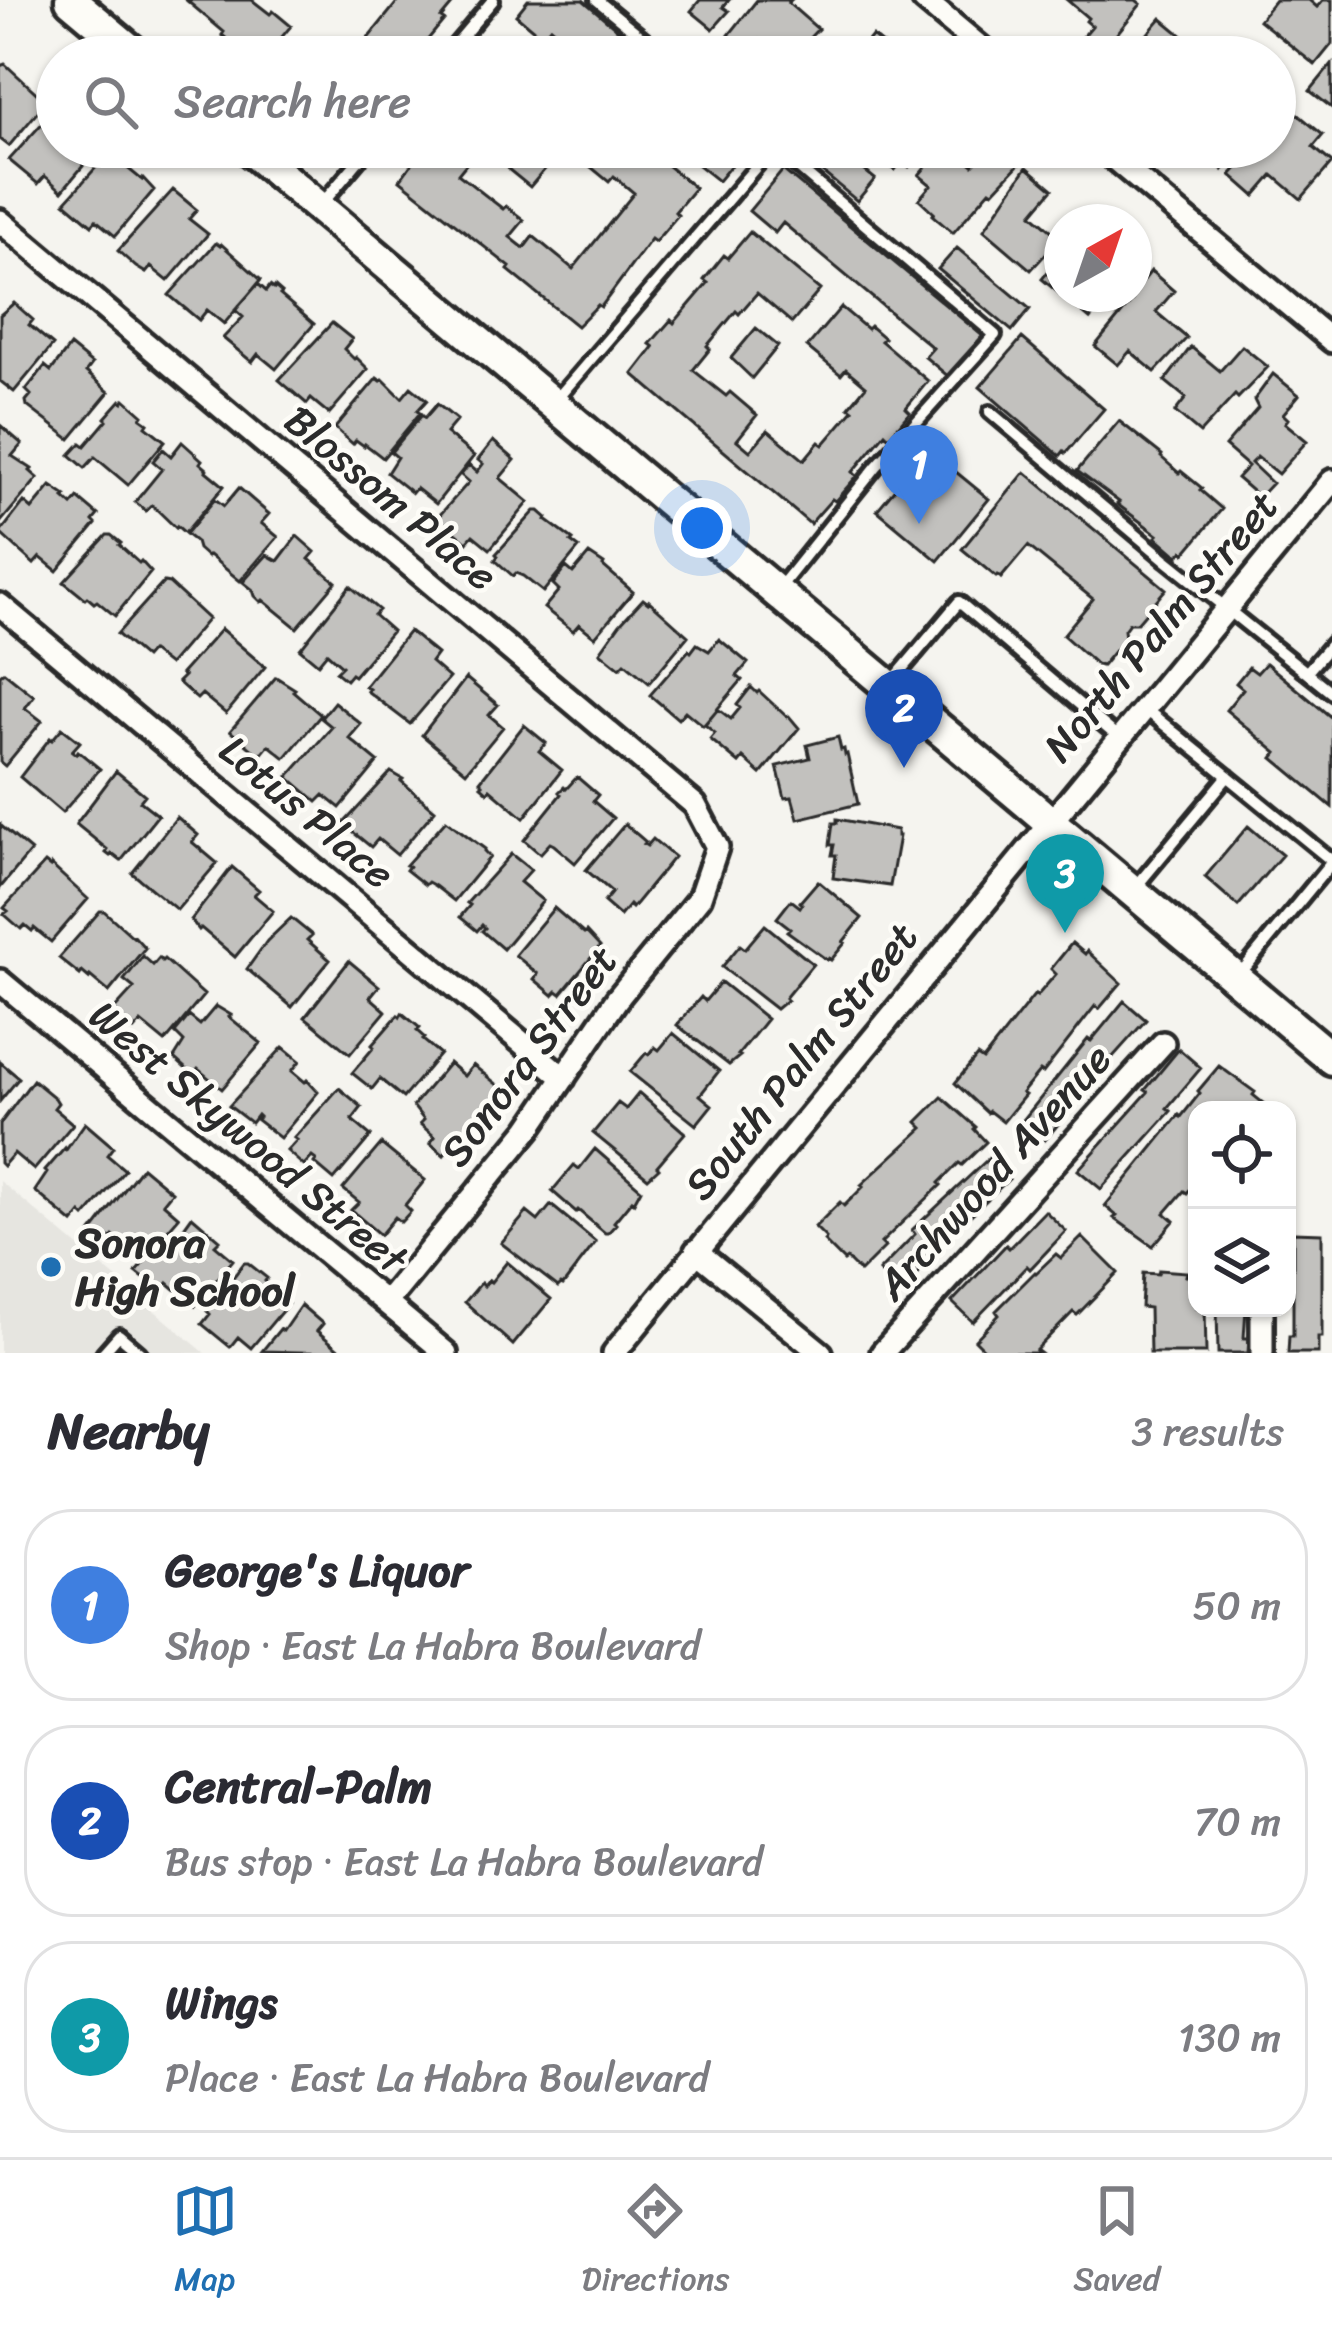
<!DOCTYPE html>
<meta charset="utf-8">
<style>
:root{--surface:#fff;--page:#f2f2f3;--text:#2b2b33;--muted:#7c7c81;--line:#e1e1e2;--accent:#1f6fb2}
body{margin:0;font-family:Sriracha,sans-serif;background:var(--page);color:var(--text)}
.controls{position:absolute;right:36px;bottom:36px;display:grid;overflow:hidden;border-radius:24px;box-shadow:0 3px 9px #0004}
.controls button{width:108px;height:108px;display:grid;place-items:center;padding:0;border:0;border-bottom:3px solid var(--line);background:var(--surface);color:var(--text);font:60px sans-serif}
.compass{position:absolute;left:1044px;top:204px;width:108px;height:108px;border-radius:50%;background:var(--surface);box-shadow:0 3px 9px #0004;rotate:40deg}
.you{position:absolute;left:702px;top:528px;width:42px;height:42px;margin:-30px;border:9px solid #fff;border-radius:50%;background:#1a73e8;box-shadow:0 0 0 18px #1a73e833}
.badge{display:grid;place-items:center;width:78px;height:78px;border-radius:50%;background:var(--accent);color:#fff;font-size:39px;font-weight:700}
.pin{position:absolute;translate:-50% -99px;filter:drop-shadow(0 3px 6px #0008)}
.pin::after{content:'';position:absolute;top:63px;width:42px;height:36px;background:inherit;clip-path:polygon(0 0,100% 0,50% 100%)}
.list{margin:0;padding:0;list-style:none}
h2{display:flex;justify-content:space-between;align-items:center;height:156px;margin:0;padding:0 48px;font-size:51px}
h2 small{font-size:39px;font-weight:400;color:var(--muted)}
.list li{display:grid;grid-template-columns:78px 1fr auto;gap:36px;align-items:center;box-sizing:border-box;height:192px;margin:0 24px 24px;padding:0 24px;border:3px solid var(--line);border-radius:48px}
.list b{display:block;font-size:45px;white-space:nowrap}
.list p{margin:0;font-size:39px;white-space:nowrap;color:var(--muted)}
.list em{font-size:39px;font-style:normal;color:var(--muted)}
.icon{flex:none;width:66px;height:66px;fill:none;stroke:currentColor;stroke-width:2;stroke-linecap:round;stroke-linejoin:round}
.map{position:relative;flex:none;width:1332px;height:1353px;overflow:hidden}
.search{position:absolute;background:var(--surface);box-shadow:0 3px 9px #0004;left:36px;right:36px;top:36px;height:132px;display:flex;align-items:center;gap:30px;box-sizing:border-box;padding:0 42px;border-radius:66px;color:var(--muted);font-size:45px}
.sheet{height:804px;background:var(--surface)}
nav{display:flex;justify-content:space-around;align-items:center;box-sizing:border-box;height:168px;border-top:3px solid var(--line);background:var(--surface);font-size:33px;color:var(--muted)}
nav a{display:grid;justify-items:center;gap:6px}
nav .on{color:var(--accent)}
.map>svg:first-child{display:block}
.built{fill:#e6e5e0}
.building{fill:#c2c1be;stroke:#2b2b2b;stroke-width:3}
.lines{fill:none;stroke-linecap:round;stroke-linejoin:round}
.service-casing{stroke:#2b2b2b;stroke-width:20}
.minor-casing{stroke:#2b2b2b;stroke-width:30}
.secondary-casing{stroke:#2b2b2b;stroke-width:39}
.service{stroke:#fdfcf7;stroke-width:10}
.minor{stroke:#fdfcf7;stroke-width:21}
.secondary{stroke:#fdfcf7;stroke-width:30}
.poi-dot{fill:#1f6fb2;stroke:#fdfcf7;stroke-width:4.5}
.labels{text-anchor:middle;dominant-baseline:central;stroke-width:9;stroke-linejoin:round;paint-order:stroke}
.street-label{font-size:42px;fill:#2b2b2b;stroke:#fdfcf7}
.poi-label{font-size:42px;font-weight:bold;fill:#2b2b2b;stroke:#fdfcf7;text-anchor:start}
</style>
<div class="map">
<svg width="1332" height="1353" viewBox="0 0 1332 1353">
<rect width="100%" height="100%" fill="#f5f4ef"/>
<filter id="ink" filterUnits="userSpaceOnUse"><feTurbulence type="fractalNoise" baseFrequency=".00833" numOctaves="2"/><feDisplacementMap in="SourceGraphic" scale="24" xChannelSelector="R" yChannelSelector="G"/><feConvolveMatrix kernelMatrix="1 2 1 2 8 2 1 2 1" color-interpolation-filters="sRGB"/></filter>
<g filter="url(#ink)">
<path class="built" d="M0,1181L205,1353H0Z"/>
<path class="building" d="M186,0H252L270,14L273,11L291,26L271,50L280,57H249L222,35L224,32Z
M399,0H456L441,18L444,20L420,49L417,47L409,57H353Z
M528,0H583L650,57H585L550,27L542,37L516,15Z
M700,0H729L723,7L729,11L713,29L691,11Z
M757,0H791L788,3L818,29L791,57H779L760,40L750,52L729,35Z
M1067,0H1136L1141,4L1115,36L1120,40L1106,57H1094L1076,45L1092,26L1086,21L1088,18Z
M1275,0H1309L1317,7L1323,0H1332V44L1315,65L1259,20Z
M1161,18L1208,57H1122L1135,41L1139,44Z
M872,36L898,57H855Z
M515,38L538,57H499Z
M825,38L840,51L839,52L844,57H807Z
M5,64L46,102L9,146L0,139V66Z
M1332,64V108L1310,91Z
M57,107V147H99L62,191L45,176L38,184L9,160Z
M1294,111L1323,135L1313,147L1332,163L1301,199L1273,175L1255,196L1231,175L1255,149L1258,151L1262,147H1275V131Z
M419,147H480L458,174L503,209L506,206L524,220L510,237L524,248L533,236L573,269L634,193L614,176L609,182L574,153L579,147H652L651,152L695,188L675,212L678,215L655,242L651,239L601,307L598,305L577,326L508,270L510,267L400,180L419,154L416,151Z
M526,147H548L557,155L530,187L508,169Z
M692,147H746L718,181L693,161L700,153Z
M792,147H836L875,179L857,201Z
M864,147H926L909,167L902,161L895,170Z
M940,147H952L973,165L989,147H1003L1021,162L993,192L990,190L953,233L932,215L934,213L919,199L931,185L919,175L941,149Z
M1198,147H1240L1223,170Z
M109,153L142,180L143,178L154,190L115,236L96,220L92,225L65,202Z
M1027,167L1053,189L1032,214L1060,238L1031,270L984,230Z
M783,170L984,337L950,378L925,357L933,348L783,223L775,233L749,211Z
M173,190L197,210L189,219L208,234L168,281L151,267L146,273L136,267L118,251Z
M750,232L820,290L792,323L757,293L739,314L736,311L707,346L710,349L693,370L726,396L730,392L757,415L737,440L750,451L768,430L804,460L819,442L823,445L853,410L849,407L866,386L846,369L841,375L807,347L841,307L867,329L870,326L884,338L881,341L928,381L906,408L910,412L889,437L885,433L853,472L857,476L835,501L832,499L810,524L633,374L654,347L650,344L671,320L674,323L708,283L704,280L724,255L728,258Z
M216,243L220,246L221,244L261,280L224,324L207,310L199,320L169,295Z
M957,248L1030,309L1012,331L938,269Z
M1062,254V294H1117L1103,313L1098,309L1090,319L1042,279Z
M1151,271L1174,291L1156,312L1187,338L1155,372L1130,351L1118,365L1095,346L1132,301L1129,299Z
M258,284L266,291L270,286L274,289L275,287L282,293L280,295L314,324L276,369L258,354L252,362L223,338L243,317L235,310Z
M14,303L33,320L29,325L53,345L14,392L0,381V315Z
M332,323L352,339L344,349L354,359L356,357L368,369L329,414L311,399L307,404L279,380Z
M756,328L778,346L752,378L731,358Z
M1022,338L1104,409L1066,453L1064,451L1060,456L980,387Z
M70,346L92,364L86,372L109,392L70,439L27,406L26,401L31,395L26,390L45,366L51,371Z
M1242,346L1268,367L1238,398L1235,395L1200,433L1175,412L1186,398L1165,381L1191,347L1220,371Z
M1273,374L1299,395L1283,414L1288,419L1285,423L1307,441L1278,474L1257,457L1251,463L1272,483L1259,497L1237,478L1248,466L1225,446L1258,408L1254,400Z
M377,378L381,381L383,379L402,398L411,387L427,400L417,411L420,413L383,458L365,444L364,446L356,440L353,444L335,428Z
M125,399L143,415L141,418L148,423L146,426L165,441L128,485L95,457L85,468L70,455L81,443L85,446L107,420L105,418L121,400L123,402Z
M437,404L457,420L446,433L474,456L436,504L416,488L412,493L387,473L397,457L391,452L422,415L425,418Z
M1119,421L1162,455L1161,457L1179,473L1181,471L1202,488L1200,490L1222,509L1185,553L1183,551L1178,556L1156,537L1158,535L1117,504L1119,502L1077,471Z
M0,425L22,444L12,456L32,469L30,471L38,478L0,523Z
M493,441L515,460L500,478L529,502L490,549L473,535L467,542L437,518L469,482L461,475L469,465L477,472L483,464L478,460Z
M182,442L202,460L200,463L207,469L206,471L224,486L185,533L177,526L176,528L152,505L146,511L135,502L162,469L153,461L163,449L171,456Z
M928,449L989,499L938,561L877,510Z
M1025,472L1166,589L1137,623H1129L1124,630L1125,638L1102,666L1097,665L1063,635L1093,599L1028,546L1001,578L998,575L996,577L962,549Z
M51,486L66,496L64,498L72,505L78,498L98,515L93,521L96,524L57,571L40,557L34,564L0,533L24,502L32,509Z
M239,488L269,514L261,523L278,537L240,581L209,555L207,557L198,549L196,542L186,534L215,499L224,506Z
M535,511H539L547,518L546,520L573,540L571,542L579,548L543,592L523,576L516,573L513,576L495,560L498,556L496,554Z
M107,535H111L121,543L119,545L139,563L141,561L151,572L115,616L97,601L94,603L87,597L85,599L64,582Z
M297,536L315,552L309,559L336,582L297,628L263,600L261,602L255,596L253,590L243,582L267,555L278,561Z
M589,554L604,564L603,566L633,592L595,637L579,624L573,631L544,608L559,590L553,584L566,567L573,573Z
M164,582L169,583L208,619L169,665L151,651L145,658L117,634Z
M350,586L379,610L374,615L392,631L354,676L351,674L346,680L336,672L342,666L327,653L318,664L300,649Z
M643,599L648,603L649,601L688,636L649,683L625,663L620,668L600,652L620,624Z
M221,629L265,667L226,714L202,694L197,699L178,682L184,676L181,674Z
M409,631L437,654L431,662L449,678L410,724L367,691L369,689L365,686Z
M719,639L748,663L737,676L742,680L703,726L685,711L678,719L650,695L689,650L691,652L697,644L709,651Z
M1266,663L1332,718V807L1273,758L1277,753L1226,710L1243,689L1236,683L1249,667L1257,673Z
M4,672L34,696L25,708L42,721L5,766L0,762V675Z
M276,677L295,689L293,691L321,715L285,758L269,745L260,756L230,731Z
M466,678L498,705L489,715L503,727L466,772L422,735Z
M751,687L757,693L759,691L787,717L789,716L799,728L761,774L743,758L739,763L710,739L715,733L705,725L718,709L731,719L740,708L737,705Z
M334,702L361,724L349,738L378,762L340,808L324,795L317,802L288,777L332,727L321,718Z
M524,725L546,743L539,751L562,770L524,818L490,789L488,792L481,786L483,784L480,781Z
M62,728L80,742L72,751L76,754L78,751L100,769L62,813L20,777L50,738L52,740Z
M838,737L841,750L844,749L845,755L847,754L858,804L798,819L792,797L785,798L777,766L810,758L807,745Z
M116,771L145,795L140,801L158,815L121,861L112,854L110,856L106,853L108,850L76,824Z
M391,772L403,779L401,781L435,810L397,855L378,839L371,847L343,824Z
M577,777L598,795L593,801L613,818L575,863L554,845L550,843L540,854L524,840L561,794L559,792L564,787L566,789Z
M177,817L198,835L192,842L217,863L177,910L132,873Z
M837,819L897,830V836H899L890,886L833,878L836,855H832L834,845H830L833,823H837Z
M446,820L485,849L484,851L490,857L454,901L435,886L428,882L425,885L406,870L409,866L406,865Z
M0,822V825L31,851L0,888Z
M625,824L646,842L644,844L647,846L653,839L674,857L632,908L629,905L620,916L604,902L612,892L586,870Z
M1248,826L1282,855L1238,906L1205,877Z
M511,854L531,870L520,882L543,901L503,949L482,931L485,928L482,925L477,931L460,917L470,905L467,903Z
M45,863L50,867L51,865L88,899L51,942L34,928L32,931L25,925L21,929L4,914L8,911L4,908Z
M232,867L259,890L254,895L273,911L235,957L201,928L199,930L191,920Z
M818,881L862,918L843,942L845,943L831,960L829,958L827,960L787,931L790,928L777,918L791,900L800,907L802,904L800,902Z
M554,908L584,934L586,932L600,947L561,994L557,991L553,995L534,979L538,974L515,955Z
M100,911H104L133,937L134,936L145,948L109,992L90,976L89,978L82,972L80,975L59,958Z
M291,918L312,935L307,940L330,960L292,1007L247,969L267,941Z
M765,925L813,964L785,998L787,1000L776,1009L722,967L740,945L745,949Z
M1072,943L1085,954L1087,951L1121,983L1099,1009L1095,1006L1043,1073L1040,1071L1022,1093L1025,1095L1003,1122L989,1111L987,1113L955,1083L977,1056L983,1060L1035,994L1037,996L1056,974L1051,969Z
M143,956L153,965L159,958L162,961L164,959L204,995L165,1042L141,1022L134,1030L112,1012L134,988L124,980Z
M349,961L379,986L370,997L386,1011L350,1054L305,1017Z
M721,982L767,1019L738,1055L740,1056L729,1065L677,1025L701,997L705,1001Z
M1124,1001L1146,1020L1077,1097L1079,1099L1045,1140L1023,1120L1088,1039L1091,1041Z
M216,1006L231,1015L229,1017L261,1043L222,1089L198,1069L193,1075L174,1058L184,1042L175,1033L189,1016L200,1025Z
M402,1013L420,1028L417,1031L425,1038L423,1040L440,1054L403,1098L380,1079L372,1089L352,1073L374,1047L372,1045L398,1015L400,1017Z
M673,1033L719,1071L700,1095L712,1105L696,1125L630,1072L646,1053L649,1055L655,1047L659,1050Z
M283,1047L300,1061L292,1071L305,1082L307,1080L318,1092L280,1138L257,1120L259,1117L257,1115L251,1123L229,1106Z
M1179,1049L1201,1068L1167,1108L1171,1111L1101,1189L1078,1170L1148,1092L1145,1090Z
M0,1062L19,1078L0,1101Z
M449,1063L464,1076L473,1065L504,1090L457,1146L454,1143L444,1155L430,1143L435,1137L420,1124L424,1120L413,1106Z
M1219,1066L1255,1092L1253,1095L1268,1107L1265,1110H1197V1181L1187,1193L1184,1191L1165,1213L1174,1221L1153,1246L1114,1218L1117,1216L1105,1206L1179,1115L1181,1117L1200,1093L1198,1091Z
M33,1080L55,1098L58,1103L54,1108L73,1124L34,1170L14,1153L3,1166L0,1163V1124Z
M339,1088L362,1107L352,1120L371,1136L334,1180L314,1163L316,1160L312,1157L304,1166L287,1151L297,1140L294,1138Z
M639,1093L685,1133L657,1166L659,1168L648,1178L593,1133L618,1103L626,1109Z
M942,1097L976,1127L974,1129L986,1142L962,1165L959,1163L939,1183L941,1185L881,1243L885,1247L860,1272L847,1259L844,1261L824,1241L826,1238L815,1227L840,1202L844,1206L863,1187L861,1185L923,1128L917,1122Z
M85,1123L113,1147L107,1155L125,1170L85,1217L81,1213L73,1223L35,1191L47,1173L45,1171L65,1148L66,1150Z
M381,1144L425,1180L405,1205L411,1211L401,1222L395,1217L380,1235L351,1210L359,1202L343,1189Z
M595,1149L641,1189L634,1202L632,1200L614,1222L616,1224L608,1233H605L578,1210L576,1212L552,1191L574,1165L579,1169Z
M989,1158L1009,1179L933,1251L937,1254L900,1292L879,1271L915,1234L912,1230Z
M142,1167L172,1192L163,1203L179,1217L142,1260L113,1236L99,1252L85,1241Z
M551,1205L596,1242L563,1285L561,1284L558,1287L501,1243L527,1212L538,1221Z
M1045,1211L1066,1231L1030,1269L1027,1266L973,1322L952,1302L1006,1245L1009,1248Z
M192,1216L220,1240L215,1245L233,1260L195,1306L168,1283L161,1292L136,1272L161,1241L169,1248Z
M1293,1232L1322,1233V1337H1318V1353H1288L1289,1336H1293Z
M1082,1237L1118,1273L1077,1315L1073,1312L1036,1350L1040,1353H988L975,1340L999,1315L996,1311L1035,1272L1036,1273L1056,1254L1061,1258Z
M507,1262L551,1299L513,1345L465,1302L481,1283L484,1286L489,1280L491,1282Z
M244,1263H248L267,1278L265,1281L271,1286L269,1289L288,1304L251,1348L238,1337L230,1347L202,1324L210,1314L207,1311Z
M1159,1270L1187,1272L1186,1276H1197V1308H1205L1206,1353H1150L1149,1308L1141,1307L1143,1273L1158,1274Z
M301,1305L323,1324L317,1331L341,1351L339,1353L262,1351L280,1329L283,1331Z
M1217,1308H1246L1244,1338H1249L1248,1353H1218Z"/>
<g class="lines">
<defs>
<path id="service" d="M597,0L666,57
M445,57L493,0
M774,147L995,335L876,467L777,591
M321,205L370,147
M555,401L773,147
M990,412L1166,560L1332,693
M1307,672L1332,643
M891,683L959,602L1119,738
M1144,708L1332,861
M1134,889L1228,776
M1239,975L1332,862
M103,1353L119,1335L140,1353"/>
<path id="minor" d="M924,0L992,57
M1100,147L1332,341
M0,221L695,805L717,847L700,897L617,999L529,1129L386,1303
M0,605L564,1078
M0,981L446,1353
M696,1251L821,1353
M614,1353L1332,481
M882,1353L1163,1043
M1262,1353V1308"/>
<path id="secondary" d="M71,0L139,57
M247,147L1332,1059"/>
</defs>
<use href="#service" class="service-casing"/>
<use href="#minor" class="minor-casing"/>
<use href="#secondary" class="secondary-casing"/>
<use href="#service" class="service"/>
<use href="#minor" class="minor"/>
<use href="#secondary" class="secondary"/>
</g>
</g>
<circle class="poi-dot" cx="51" cy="1267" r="12"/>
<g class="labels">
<g class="street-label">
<text transform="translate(391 498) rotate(40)">Blossom Place</text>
<text transform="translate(1161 626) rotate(-50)">North Palm Street</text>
<text transform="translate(307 812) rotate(40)">Lotus Place</text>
<text transform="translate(529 1056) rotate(-53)">Sonora Street</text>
<text transform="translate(801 1061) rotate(-51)">South Palm Street</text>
<text transform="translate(248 1137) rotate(40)">West Skywood Street</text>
<text transform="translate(994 1172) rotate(-48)">Archwood Avenue</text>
</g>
<g class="poi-label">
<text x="75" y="1243">Sonora<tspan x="75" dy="48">High School</tspan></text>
</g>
</g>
</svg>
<div class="controls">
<button><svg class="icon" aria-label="locate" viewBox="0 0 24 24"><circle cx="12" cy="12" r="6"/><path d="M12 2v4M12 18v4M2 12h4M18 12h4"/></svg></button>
<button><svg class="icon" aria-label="layers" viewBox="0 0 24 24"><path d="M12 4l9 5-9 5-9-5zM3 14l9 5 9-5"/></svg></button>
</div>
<svg class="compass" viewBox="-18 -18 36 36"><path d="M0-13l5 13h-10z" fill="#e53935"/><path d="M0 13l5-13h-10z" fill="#7c7c81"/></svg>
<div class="you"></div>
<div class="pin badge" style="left:919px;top:524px;background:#3f7fe0">1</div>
<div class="pin badge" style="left:904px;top:768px;background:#1a4fb4">2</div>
<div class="pin badge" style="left:1065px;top:933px;background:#0f9aa8">3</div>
<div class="search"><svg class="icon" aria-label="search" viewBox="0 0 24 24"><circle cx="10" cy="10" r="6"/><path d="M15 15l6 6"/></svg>Search here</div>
</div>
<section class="sheet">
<h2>Nearby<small>3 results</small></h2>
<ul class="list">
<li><span class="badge" style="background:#3f7fe0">1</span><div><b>George's Liquor</b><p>Shop · East La Habra Boulevard</p></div><em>50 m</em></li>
<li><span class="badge" style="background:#1a4fb4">2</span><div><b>Central-Palm</b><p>Bus stop · East La Habra Boulevard</p></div><em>70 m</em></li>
<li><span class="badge" style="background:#0f9aa8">3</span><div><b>Wings</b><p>Place · East La Habra Boulevard</p></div><em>130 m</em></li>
</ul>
</section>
<nav>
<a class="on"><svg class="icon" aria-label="map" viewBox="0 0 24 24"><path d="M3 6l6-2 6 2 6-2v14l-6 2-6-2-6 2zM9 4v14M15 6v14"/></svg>Map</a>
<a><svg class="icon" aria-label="directions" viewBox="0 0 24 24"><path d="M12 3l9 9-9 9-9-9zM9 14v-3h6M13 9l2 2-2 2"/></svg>Directions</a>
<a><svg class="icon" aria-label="saved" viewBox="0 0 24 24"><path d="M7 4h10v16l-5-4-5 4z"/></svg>Saved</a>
</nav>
